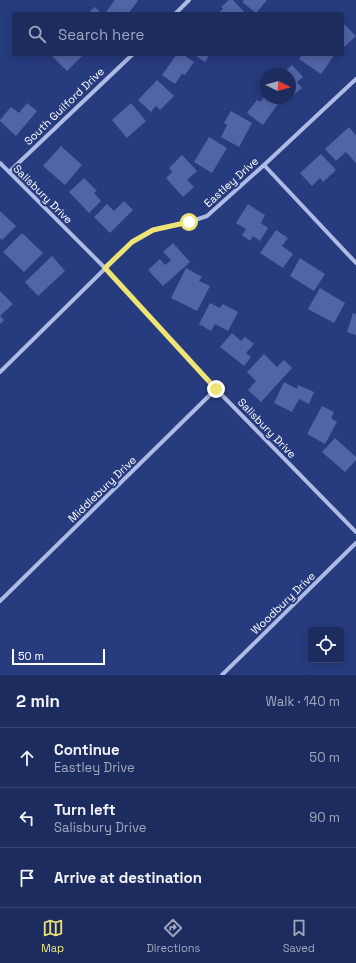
<!DOCTYPE html>
<meta charset="utf-8">
<style>
:root{--surface:#1d2c5f;--page:#253465;--text:#f1f3f6;--muted:#a0a7bd;--line:#3b4874;--accent:#ede473}
body{margin:0;font-family:"Space Grotesk",sans-serif;background:var(--page);color:var(--text)}
.controls{position:absolute;right:12px;bottom:12px;display:grid;overflow:hidden;border-radius:4px;box-shadow:0 2px 10px #0003}
.controls button{width:36px;height:36px;display:grid;place-items:center;padding:0;border:0;border-bottom:1px solid var(--line);background:var(--surface);color:var(--text);font:20px sans-serif}
.compass{position:absolute;left:260px;top:68px;width:36px;height:36px;border-radius:50%;background:var(--surface);box-shadow:0 2px 10px #0003;rotate:95deg}
.scale{position:absolute;left:12px;bottom:10px;width:93px;box-sizing:border-box;padding-left:4px;border:2px solid #fff;border-top:0;font-size:11px;line-height:14px;white-space:nowrap;color:#fff;-webkit-text-stroke:3px #273b7f;paint-order:stroke}
.stop{position:absolute;width:12px;height:12px;margin:-9px;border:3px solid #ede473;border-radius:50%;background:#fff}
.stop.end{background:#ede473;border-color:#fff;box-shadow:0 1px 4px #0008}
.list{margin:0;padding:0;list-style:none}
h2{display:flex;justify-content:space-between;align-items:center;height:52px;margin:0;padding:0 16px;font-size:17px}
h2 small{font-size:13px;font-weight:400;color:var(--muted)}
.list li{display:grid;grid-template-columns:26px 1fr auto;gap:12px;align-items:center;box-sizing:border-box;height:60px;padding:0 16px;border-top:1px solid var(--line)}
.list b{display:block;font-size:15px;white-space:nowrap}
.list p{margin:0;font-size:13px;white-space:nowrap;color:var(--muted)}
.list em{font-size:13px;font-style:normal;color:var(--muted)}
.icon{flex:none;width:22px;height:22px;fill:none;stroke:currentColor;stroke-width:2;stroke-linecap:round;stroke-linejoin:round}
.map{position:relative;flex:none;width:356px;height:675px;overflow:hidden}
.search{position:absolute;background:var(--surface);box-shadow:0 2px 10px #0003;left:12px;right:12px;top:12px;height:44px;display:flex;align-items:center;gap:10px;box-sizing:border-box;padding:0 14px;border-radius:4px;color:var(--muted);font-size:15px}
.sheet{height:232px;background:var(--surface)}
nav{display:flex;justify-content:space-around;align-items:center;box-sizing:border-box;height:56px;border-top:1px solid var(--line);background:var(--surface);font-size:11px;color:var(--muted)}
nav a{display:grid;justify-items:center;gap:2px}
nav .on{color:var(--accent)}
.map>svg:first-child{display:block}
.building{fill:#5064a7}
.lines{fill:none;stroke-linecap:round;stroke-linejoin:round}
.street{stroke:#adbbe5;stroke-width:4}
.route{stroke:#ede473;stroke-width:5}
.labels{text-anchor:middle;dominant-baseline:central;stroke-width:4;stroke-linejoin:round;paint-order:stroke}
.street-label{font-size:11px;fill:#fff;stroke:#273b7f}
</style>
<div class="map">
<svg width="356" height="675" viewBox="0 0 356 675">
<rect width="100%" height="100%" fill="#273b7f"/>
<path class="building" d="M115,0H137L138,1L128,14H107L105,13Z
M229,0H233L246,14H217L223,9L221,7Z
M244,0H267L256,13L242,2Z
M95,7L102,14H87Z
M342,22L356,36L342,49Z
M50,54H84L67,71Z
M177,54H182L194,62L185,75L182,74L175,84L162,75Z
M193,54H210L205,62Z
M303,54H335L321,74L299,59Z
M292,65L303,77L297,82L302,88L290,98V74H282Z
M157,80L174,96L160,110L156,106L151,112L138,100Z
M266,95V98H275L280,101L263,125L247,113L257,100L260,102Z
M27,103L37,111L16,136L0,121V120L11,107L19,113Z
M131,103L146,121L127,138L112,120Z
M231,111L252,123L239,147L221,137L227,125L224,123Z
M349,127L356,135V163L346,152L336,161L325,149Z
M209,137L227,148L212,173L194,162Z
M61,146L82,165L65,185L43,166Z
M321,154L336,170L323,182L320,178L312,186L300,173Z
M182,155L197,171L187,180L194,187L183,197L166,178L172,172L169,168Z
M84,178L97,191L94,193L101,201L89,213L69,192Z
M124,201L133,210L110,233L94,217L107,204L114,211Z
M248,204L265,215L261,223L268,228L260,241L253,236L250,241L242,235L246,229L236,223Z
M0,211L16,226L2,240L0,238Z
M276,230L288,238L282,246L293,254L283,268L260,253Z
M22,233L43,253L24,272L3,252Z
M173,243L190,262L163,286L148,270L160,259L165,265L171,260L163,252Z
M52,256L65,271L38,296L25,282Z
M300,258L325,274L314,291L290,276Z
M186,268L202,277L199,281L210,286L197,311L171,298Z
M320,288L345,303L334,323L308,309Z
M0,291L13,304L0,316L4,320L0,324Z
M210,303L220,308L223,304L238,312L228,331L215,324L211,331L199,324Z
M353,313L356,314V335L347,332Z
M232,333L241,341L245,337L254,344L246,353L251,357L244,366L220,347Z
M264,354L277,367L284,360L292,368L261,402L248,390L256,381L247,372Z
M284,382L297,389L298,385L314,392L309,404L299,399L292,412L274,403Z
M322,406L334,412L331,418L337,422L325,444L307,434Z
M335,438L356,457V460L345,472L322,452Z"/>
<g class="lines">
<path class="street" d="M175,14L189,0
M0,163L105,268L216,389L356,532
M264,165L356,263
M9,172L133,54
M0,372L132,242L153,230L189,222L207,216L264,165L356,79
M0,601L216,389
M222,675L356,543"/>
</g>
<g class="lines">
<path class="route" d="M189,222L153,230L132,242L105,268L216,389"/>
</g>
<g class="labels">
<g class="street-label">
<text transform="translate(64 106) rotate(-44)">South Guilford Drive</text>
<text transform="translate(231 182) rotate(-42)">Eastley Drive</text>
<text transform="translate(43 194) rotate(45)">Salisbury Drive</text>
<text transform="translate(267 428) rotate(46)">Salisbury Drive</text>
<text transform="translate(102 489) rotate(-44)">Middlebury Drive</text>
<text transform="translate(283 603) rotate(-44)">Woodbury Drive</text>
</g>
</g>
</svg>
<div class="controls">
<button><svg class="icon" aria-label="locate" viewBox="0 0 24 24"><circle cx="12" cy="12" r="6"/><path d="M12 2v4M12 18v4M2 12h4M18 12h4"/></svg></button>
</div>
<svg class="compass" viewBox="-18 -18 36 36"><path d="M0-13l5 13h-10z" fill="#e53935"/><path d="M0 13l5-13h-10z" fill="#a0a7bd"/></svg>
<div class="scale">50 m</div>
<div class="stop" style="left:189px;top:222px"></div>
<div class="stop end" style="left:216px;top:389px"></div>
<div class="search"><svg class="icon" aria-label="search" viewBox="0 0 24 24"><circle cx="10" cy="10" r="6"/><path d="M15 15l6 6"/></svg>Search here</div>
</div>
<section class="sheet">
<h2>2 min<small>Walk · 140 m</small></h2>
<ul class="list">
<li><svg class="icon" aria-label="ahead" viewBox="0 0 24 24"><path d="M12 20V5M6 11l6-6 6 6"/></svg><div><b>Continue</b><p>Eastley Drive</p></div><em>50 m</em></li>
<li><svg class="icon" aria-label="left" viewBox="0 0 24 24"><path d="M17 20v-9H6M10 6l-5 5 5 5"/></svg><div><b>Turn left</b><p>Salisbury Drive</p></div><em>90 m</em></li>
<li><svg class="icon" aria-label="arrive" viewBox="0 0 24 24"><path d="M6 21V4h12l-3 4 3 4H6"/></svg><div><b>Arrive at destination</b></div></li>
</ul>
</section>
<nav>
<a class="on"><svg class="icon" aria-label="map" viewBox="0 0 24 24"><path d="M3 6l6-2 6 2 6-2v14l-6 2-6-2-6 2zM9 4v14M15 6v14"/></svg>Map</a>
<a><svg class="icon" aria-label="directions" viewBox="0 0 24 24"><path d="M12 3l9 9-9 9-9-9zM9 14v-3h6M13 9l2 2-2 2"/></svg>Directions</a>
<a><svg class="icon" aria-label="saved" viewBox="0 0 24 24"><path d="M7 4h10v16l-5-4-5 4z"/></svg>Saved</a>
</nav>
